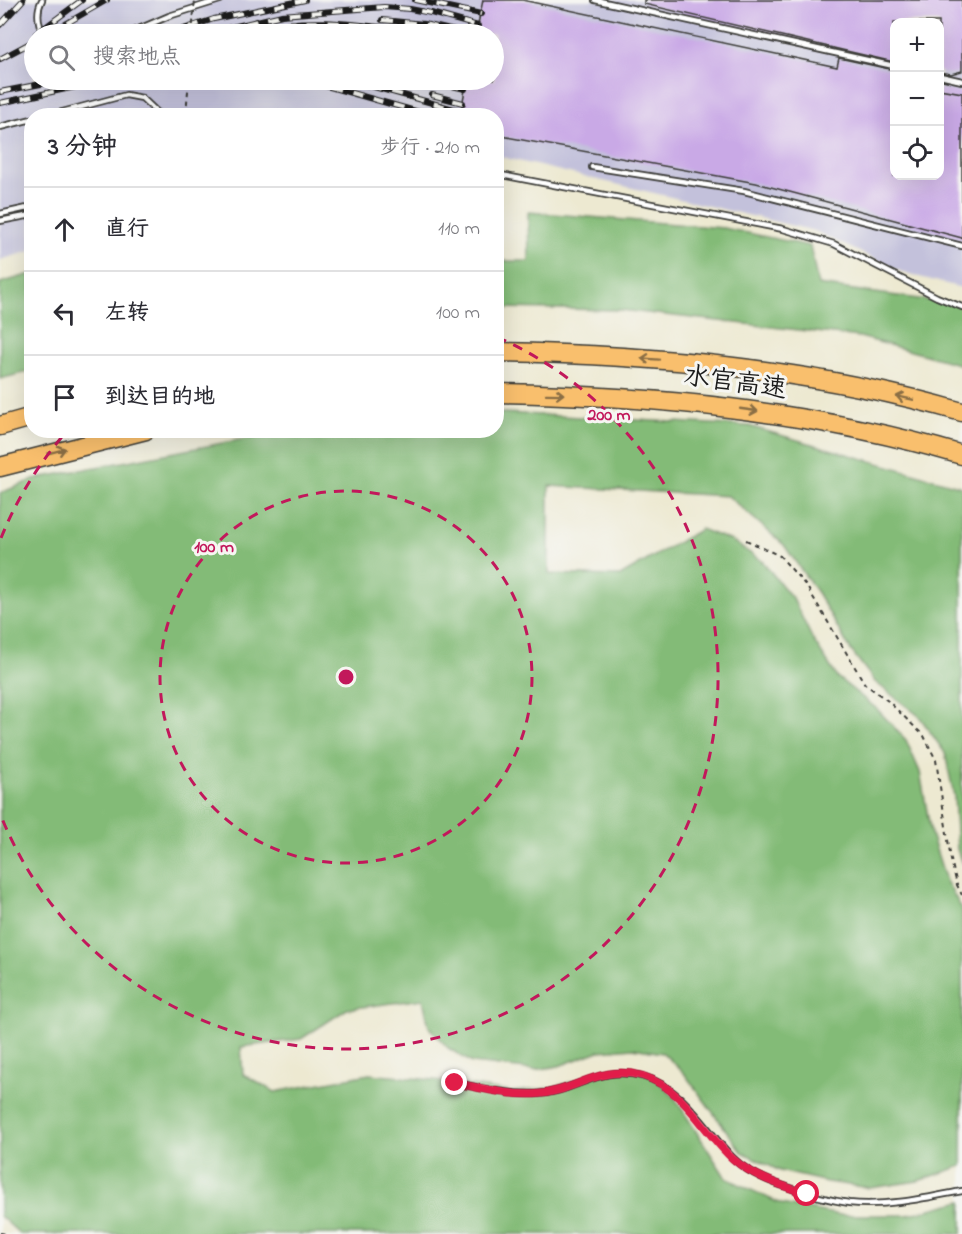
<!DOCTYPE html>
<html lang="zh">
<meta charset="utf-8">
<style>
:root{--surface:#fff;--page:#f7f7f7;--text:#2b2b33;--muted:#7c7c81;--line:#e1e1e2}
body{margin:0;font-family:"Indie Flower","LXGW WenKai TC",sans-serif;background:var(--page);color:var(--text)}
.controls{position:absolute;right:18px;top:18px;display:grid;overflow:hidden;border-radius:12px;box-shadow:0 6px 24px #0002}
.controls button{width:54px;height:54px;display:grid;place-items:center;padding:0;border:0;border-bottom:2px solid var(--line);background:var(--surface);color:var(--text);font:30px sans-serif}
.stop{position:absolute;width:18px;height:18px;margin:-14px;border:4px solid #e11d48;border-radius:50%;background:#fff}
.stop.end{background:#e11d48;border-color:#fff;box-shadow:0 2px 6px #0008}
.list{margin:0;padding:0;list-style:none}
h2{display:flex;justify-content:space-between;align-items:center;height:78px;margin:0;padding:0 24px;font-size:26px}
h2 small{font-size:20px;font-weight:400;color:var(--muted)}
.list li{display:grid;grid-template-columns:39px 1fr auto;gap:18px;align-items:center;box-sizing:border-box;height:84px;padding:0 24px;border-top:2px solid var(--line)}
.list b{display:block;font-size:22px;white-space:nowrap}
.list em{font-size:20px;font-style:normal;color:var(--muted)}
.icon{flex:none;width:33px;height:33px;fill:none;stroke:currentColor;stroke-width:2;stroke-linecap:round;stroke-linejoin:round}
.map{position:relative;flex:none;width:962px;height:1234px;overflow:hidden}
.search{position:absolute;background:var(--surface);box-shadow:0 6px 24px #0002;left:24px;top:24px;width:480px;height:66px;display:flex;align-items:center;gap:15px;box-sizing:border-box;padding:0 21px;border-radius:33px;color:var(--muted);font-size:22px}
.panel{position:absolute;background:var(--surface);box-shadow:0 6px 24px #0002;left:24px;top:108px;width:480px;height:330px;border-radius:24px}
.map>svg:first-child{display:block}
.industrial{fill:#c3c1db;fill-rule:evenodd}
.forest{fill:#83bb77;stroke:#506c4a;stroke-width:1.5}
.building{fill:#c9a9e6}
.lines{fill:none;stroke-linecap:round;stroke-linejoin:round}
.service-casing{stroke:#3b3b37;stroke-width:8}
.motorway-casing{stroke:#3b3b37;stroke-width:21}
.path{stroke:#3b3b37;stroke-width:2;stroke-dasharray:4.5 4.5;stroke-linecap:butt}
.service{stroke:#fff;stroke-width:4.5}
.motorway{stroke:#f9bf6d;stroke-width:18}
.rail-casing{stroke:#1c1c1c;stroke-width:6}
.rail{stroke:#f6f6f2;stroke-width:4;stroke-dasharray:11;stroke-linecap:butt}
.path-bridge{stroke:#3b3b37;stroke-width:2;stroke-dasharray:4.5 4.5;stroke-linecap:butt}
.oneway{stroke:#8a6e44}
.route{stroke:#e11d48;stroke-width:8}
.ring{fill:none;stroke:#c2185b;stroke-width:3;stroke-dasharray:10 8}
.labels{text-anchor:middle;dominant-baseline:central;stroke-width:6;stroke-linejoin:round;paint-order:stroke}
.street-label{font-size:26px;fill:#1c1c1c;stroke:#f6f6f2}
.centre{fill:#c2185b;stroke:#f6f6f2;stroke-width:3}
.ring-label{font-size:18px;text-anchor:middle;font-weight:bold;fill:#c2185b;stroke:#f6f6f2;stroke-width:6;stroke-linejoin:round;paint-order:stroke}
</style>
<div class="map">
<svg width="962" height="1234" viewBox="0 0 962 1234">
<rect width="100%" height="100%" fill="#f6f6f2"/>
<filter id="ink" filterUnits="userSpaceOnUse"><feTurbulence type="fractalNoise" baseFrequency=".0167" numOctaves="2"/><feDisplacementMap in="SourceGraphic" scale="12" xChannelSelector="R" yChannelSelector="G"/><feConvolveMatrix kernelMatrix="1 2 1 2 8 2 1 2 1" color-interpolation-filters="sRGB"/></filter>
<filter id="wash" filterUnits="userSpaceOnUse"><feTurbulence type="fractalNoise" baseFrequency=".008" numOctaves="4" result="noise"/><feDisplacementMap in="SourceGraphic" scale="24" xChannelSelector="R" yChannelSelector="G"/><feGaussianBlur stdDeviation="1.35" result="paint"/><feColorMatrix in="noise" values="0 0 0 0 0 0 0 0 0 0 0 0 0 0 0 0 0 1.4 0 .05"/><feComposite in="paint" operator="in"/></filter>
<g filter="url(#wash)">
<rect width="100%" height="100%" fill="#ede9d1"/>
<path class="industrial" d="M0,0H962V288L904,273L815,231L497,156L496,116H32L31,251L0,260ZM894,22H940V176H894ZM34,34H494V80H34Z"/>
<path class="forest" d="M528,212L724,228L810,246L818,285L962,305V365L860,337L620,310L497,308V261H529Z
M31,274V371L0,379V283Z
M504,413L749,426L962,487V864L957,849L954,796L945,753L919,716L875,682L850,649L818,594L784,545L728,496L549,486V574L620,576L701,529L732,541L762,561L793,599L813,640L837,677L877,709L906,740L920,772L931,834L946,881L962,909V1166L918,1181L870,1188L827,1182L780,1171L742,1152L684,1073L663,1053L633,1048L599,1051L559,1066L535,1070L472,1063L448,1048L429,1027L423,999L347,1009L301,1039L241,1047L243,1074L275,1092L369,1074L434,1080L511,1092L550,1088L611,1071L635,1070L654,1077L674,1097L726,1178L781,1204L840,1215H907L962,1201V1234H20L0,1216V493L38,478L249,438L328,430H496L497,414Z"/>
<g id="blocks">
<path class="building" d="M483,0H522L837,67L839,58L894,70V176H939V89L962,93V238L756,183L496,135V116H460L467,80H494V34H476Z
M644,0H962V71L951,74L939,72V22H894V62L644,4Z"/>
</g>
</g>
<g filter="url(#ink)">
<use href="#blocks" fill-opacity="0" stroke="#3b3b37" stroke-width="1.5"/>
<g class="lines">
<defs>
<path id="service" d="M42,0C36,11 38,23 43,34
M595,0L894,66
M127,34L169,16L220,0
M940,76L962,81
M47,116L126,95L142,98L161,116
M0,127L32,119
M592,167L744,191L962,246
M496,174L783,229L834,244L937,297L962,307
M0,214L32,207
M0,221L32,215
M455,1083C481,1088 509,1095 536,1094C575,1093 599,1064 642,1076C683,1087 704,1128 732,1157C746,1172 768,1181 787,1187C807,1194 828,1200 849,1203C886,1207 926,1198 962,1191"/>
<path id="motorway" d="M496,352C653,355 811,368 962,412
M496,393C653,396 811,410 962,455
M0,426L32,417
M0,467L146,430"/>
</defs>
<use href="#service" class="service-casing"/>
<use href="#motorway" class="motorway-casing"/>
<path class="path" d="M186,113L187,116
M178,114L179,116
M746,540L780,556L807,587L865,684L888,701L924,736L936,760L951,860L957,885L962,895
M0,1233L6,1234"/>
<use href="#service" class="service"/>
<use href="#motorway" class="motorway"/>
<defs>
<path id="rail" d="M415,0L481,14
M382,20L424,24L468,34
M0,25L23,0
M263,28C314,15 371,27 422,32L432,34
M36,34L82,0
M48,34L107,0
M168,34L214,19L305,0
M203,34L282,15L384,7L410,9L431,13L478,26
M294,34H327
M0,59L34,41
M286,80L323,85L433,116
M349,80L461,111
M427,80L465,89
M0,92L61,80
M432,95L463,103
M0,103L108,80"/>
</defs>
<use href="#rail" class="rail-casing"/>
<use href="#rail" class="rail"/>
<path class="path-bridge" d="M192,34L195,0
M186,113L189,80"/>
</g>
<defs><path id="oneway-shaft" d="M-6 0H5M1.5-3L5.5 0L1.5 3" fill="none" stroke-width="1.6" stroke-linecap="round" stroke-linejoin="round" transform="scale(1.5)"/></defs>
<g class="oneway">
<use href="#oneway-shaft" transform="translate(650 359) rotate(-176)"/>
<use href="#oneway-shaft" transform="translate(555 394) rotate(1)"/>
<use href="#oneway-shaft" transform="translate(905 398) rotate(-168)"/>
<use href="#oneway-shaft" transform="translate(749 410) rotate(8)"/>
<use href="#oneway-shaft" transform="translate(57 451) rotate(-15)"/>
</g>
</g>
<g class="lines" filter="url(#ink)">
<path class="route" d="M455,1083C481,1088 510,1096 537,1094C575,1092 601,1063 643,1076C686,1090 702,1131 733,1159C755,1178 781,1185 807,1194"/>
</g>
<g class="ring">
<circle cx="346" cy="677" r="186"/>
<path d="M1 538A372 372 0 0 1 67 431M497 337A372 372 0 1 1 1 816"/>
</g>
<g class="labels">
<g class="street-label">
<text transform="translate(735 384) rotate(8)">水官高速</text>
</g>
</g>
<circle cx="346" cy="677" r="9" class="centre"/>
<g class="ring-label">
<text x="609" y="420">200 m</text>
<text x="214" y="552">100 m</text>
</g>
</svg>
<div class="controls">
<button>+</button>
<button>−</button>
<button><svg class="icon" aria-label="locate" viewBox="0 0 24 24"><circle cx="12" cy="12" r="6"/><path d="M12 2v4M12 18v4M2 12h4M18 12h4"/></svg></button>
</div>
<div class="stop" style="left:807px;top:1194px"></div>
<div class="stop end" style="left:455px;top:1083px"></div>
<div class="search"><svg class="icon" aria-label="search" viewBox="0 0 24 24"><circle cx="10" cy="10" r="6"/><path d="M15 15l6 6"/></svg>搜索地点</div>
<section class="panel">
<h2>3 分钟<small>步行 · 210 m</small></h2>
<ul class="list">
<li><svg class="icon" aria-label="ahead" viewBox="0 0 24 24"><path d="M12 20V5M6 11l6-6 6 6"/></svg><div><b>直行</b></div><em>110 m</em></li>
<li><svg class="icon" aria-label="left" viewBox="0 0 24 24"><path d="M17 20v-9H6M10 6l-5 5 5 5"/></svg><div><b>左转</b></div><em>100 m</em></li>
<li><svg class="icon" aria-label="arrive" viewBox="0 0 24 24"><path d="M6 21V4h12l-3 4 3 4H6"/></svg><div><b>到达目的地</b></div></li>
</ul>
</section>
</div>
